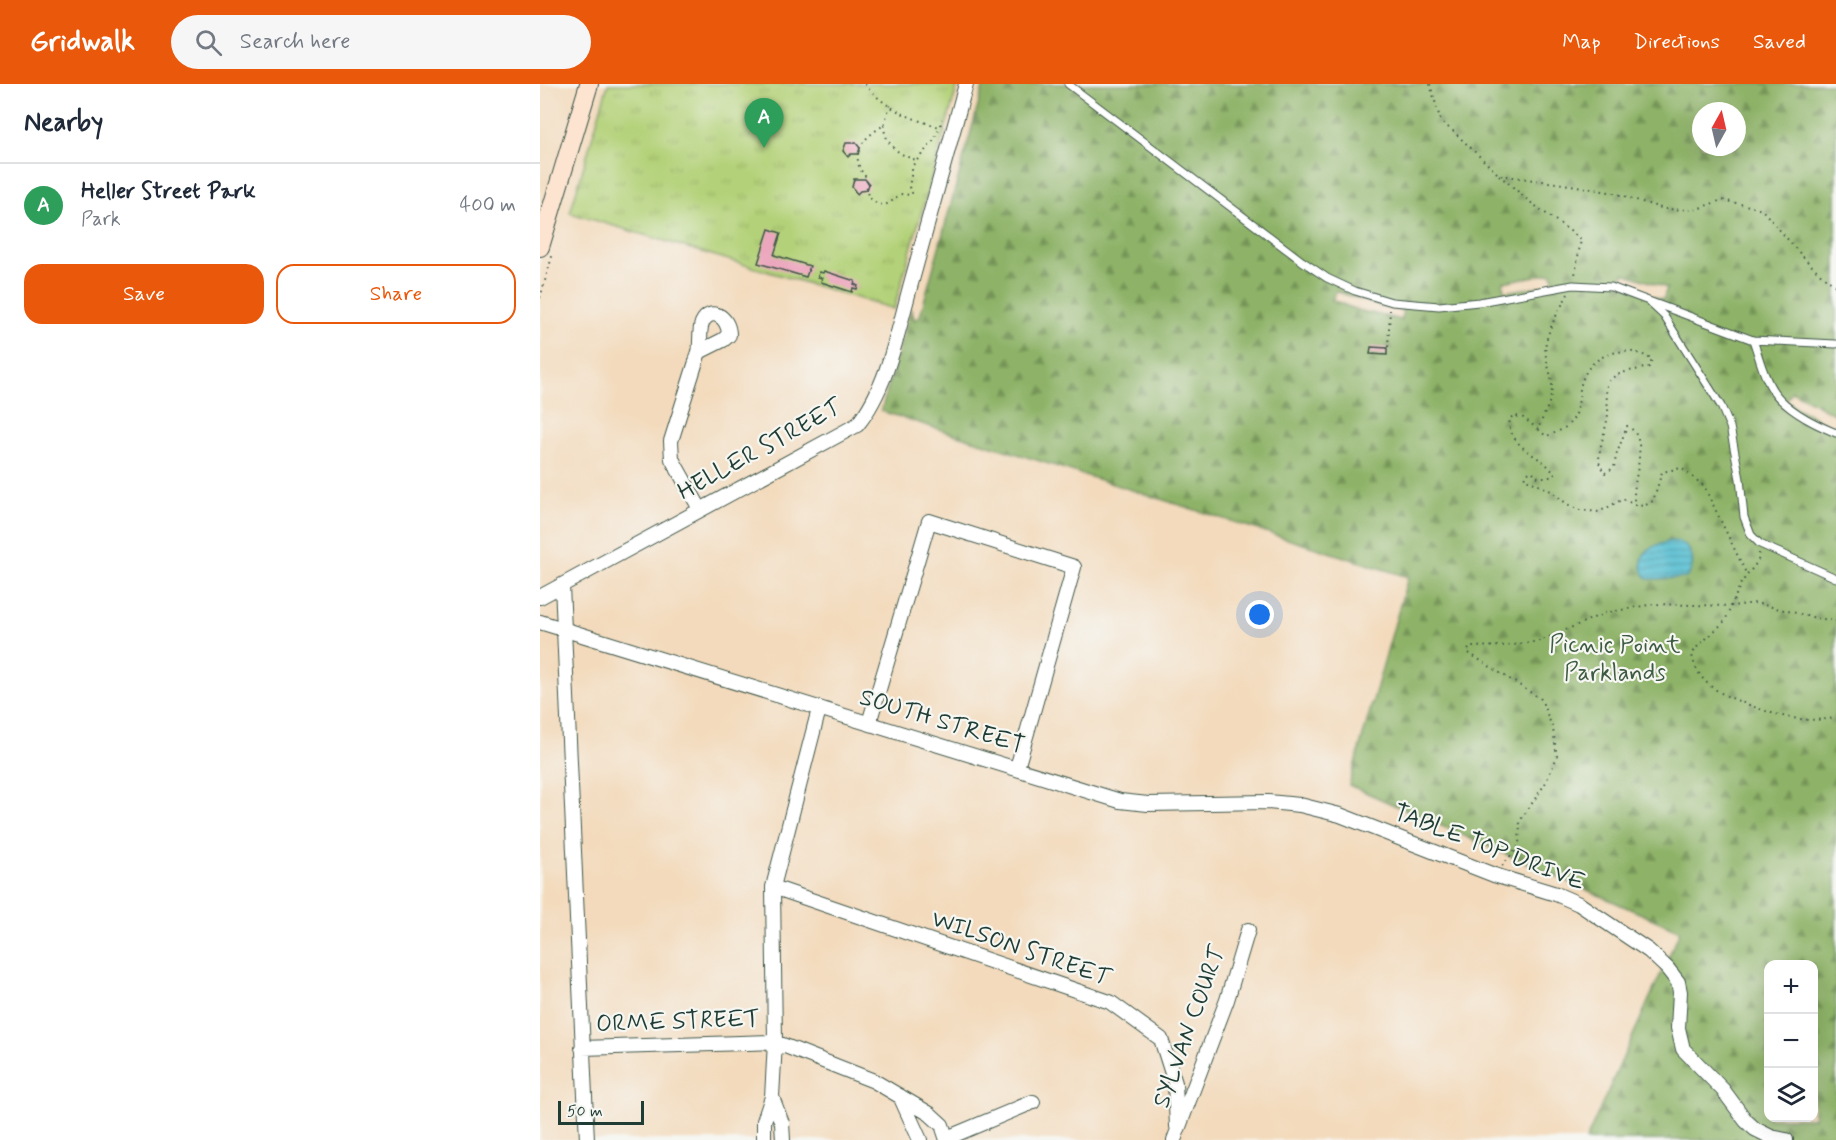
<!DOCTYPE html>
<meta charset="utf-8">
<style>
:root{--surface:#fff;--page:#f6f6f7;--text:#1f2937;--muted:#747a83;--line:#e0e1e3;--accent:#ea580c}
body{margin:0;font-family:Mynerve,sans-serif;background:var(--page);color:var(--text)}
.controls{position:absolute;right:18px;bottom:18px;display:grid;overflow:hidden;border-radius:12px;box-shadow:0 6px 24px #0002}
.controls button{width:54px;height:54px;display:grid;place-items:center;padding:0;border:0;border-bottom:2px solid var(--line);background:var(--surface);color:var(--text);font:30px sans-serif}
.compass{position:absolute;left:1152px;top:18px;width:54px;height:54px;border-radius:50%;background:var(--surface);box-shadow:0 6px 24px #0002;rotate:8deg}
.scale{position:absolute;left:18px;bottom:15px;width:86px;box-sizing:border-box;padding-left:6px;border:3px solid #1f3d34;border-top:0;font-size:16px;line-height:21px;white-space:nowrap;color:#1f3d34;-webkit-text-stroke:4px #f6f6f2;paint-order:stroke}
.you{position:absolute;left:720px;top:531px;width:21px;height:21px;margin:-15px;border:4px solid #fff;border-radius:50%;background:#1a73e8;box-shadow:0 0 0 9px #1a73e833}
.badge{display:grid;place-items:center;width:39px;height:39px;border-radius:50%;background:var(--accent);color:#fff;font-size:20px;font-weight:700}
.pin{position:absolute;translate:-50% -50px;filter:drop-shadow(0 2px 3px #0008)}
.pin::after{content:'';position:absolute;top:32px;width:21px;height:18px;background:inherit;clip-path:polygon(0 0,100% 0,50% 100%)}
.list{margin:0;padding:0;list-style:none}
h2{display:flex;justify-content:space-between;align-items:center;height:78px;margin:0;padding:0 24px;font-size:26px}
h2 small{font-size:20px;font-weight:400;color:var(--muted)}
.list li{display:grid;grid-template-columns:39px 1fr auto;gap:18px;align-items:center;box-sizing:border-box;height:84px;padding:0 24px;border-top:2px solid var(--line)}
.list b{display:block;font-size:22px;white-space:nowrap}
.list p{margin:0;font-size:20px;white-space:nowrap;color:var(--muted)}
.list em{font-size:20px;font-style:normal;color:var(--muted)}
.actions{display:flex;gap:12px;padding:18px 24px}
.actions a{flex:1;padding:14px 0;border:2px solid var(--accent);border-radius:18px;text-align:center;font-size:21px;color:var(--accent)}
.actions .main{background:var(--accent);color:#fff}
.icon{flex:none;width:33px;height:33px;fill:none;stroke:currentColor;stroke-width:2;stroke-linecap:round;stroke-linejoin:round}
.map{position:relative;flex:none;width:1296px;height:1056px;overflow:hidden}
header{display:flex;align-items:center;gap:36px;box-sizing:border-box;height:84px;padding:0 30px;background:var(--accent);color:#fff}
header strong{font-size:28px}
nav{display:flex;gap:33px;margin-inline-start:auto;font-size:21px}
.search{width:420px;height:54px;background:var(--page);display:flex;align-items:center;gap:15px;box-sizing:border-box;padding:0 21px;border-radius:33px;color:var(--muted);font-size:22px}
main{display:flex}
aside{flex:1;background:var(--surface)}
.map>svg:first-child{display:block}
.grass{fill:url(#grass-tufts);stroke:#698756;stroke-width:1.5}
.forest{fill:url(#forest-firs);stroke:#56784e;stroke-width:1.5;fill-rule:evenodd}
.water{fill:url(#water-rules);stroke:#3a7e83;stroke-width:1.5}
.building{fill:#eca6bd}
.lines{fill:none;stroke-linecap:round;stroke-linejoin:round}
.lane-casing{stroke:#3f5548;stroke-width:9}
.street-casing{stroke:#3f5548;stroke-width:16}
.secondary-casing{stroke:#3f5548;stroke-width:20}
.path{stroke:#3f5548;stroke-width:2;stroke-dasharray:1.5 4.5;stroke-linecap:butt}
.lane{stroke:#fff;stroke-width:7}
.street{stroke:#fff;stroke-width:14}
.secondary{stroke:#fde4d1;stroke-width:18}
.labels{text-anchor:middle;dominant-baseline:central;stroke-width:4.5;stroke-linejoin:round;paint-order:stroke}
.street-label{font-size:24px;fill:#1f3d34;stroke:#f6f6f2}
.park-label{font-size:24px;fill:#3d5b42;stroke:#f6f6f2}
</style>
<header>
<strong>Gridwalk</strong>
<div class="search"><svg class="icon" aria-label="search" viewBox="0 0 24 24"><circle cx="10" cy="10" r="6"/><path d="M15 15l6 6"/></svg>Search here</div>
<nav><a>Map</a><a>Directions</a><a>Saved</a></nav>
</header>
<main>
<aside>
<h2>Nearby<small></small></h2>
<ul class="list">
<li><span class="badge" style="background:#2e9e5b">A</span><div><b>Heller Street Park</b><p>Park</p></div><em>400 m</em></li>
</ul>
<div class="actions"><a class="main">Save</a><a>Share</a></div>
</aside>
<div class="map">
<svg width="1296" height="1056" viewBox="0 0 1296 1056">
<defs>
<pattern id="grass-tufts" width="24" height="20" patternUnits="userSpaceOnUse" patternTransform="scale(1.5)"><rect width="24" height="20" fill="#b3d178"/><path d="M3 7l-1-3M5 7V3M7 7l1-3M15 17l-1-3M17 17v-4M19 17l1-3" fill="none" stroke="#9ab468"/></pattern>
<pattern id="forest-firs" width="22" height="20" patternUnits="userSpaceOnUse" patternTransform="scale(1.5)"><rect width="22" height="20" fill="#8eb368"/><path d="M5 1l3.5 6h-7zM16 11l3.5 6h-7z" fill="#739356"/></pattern>
<pattern id="water-rules" width="6" height="5" patternUnits="userSpaceOnUse" patternTransform="scale(1.5)"><rect width="6" height="5" fill="#55bed2"/><path d="M0 2.5h6" fill="none" stroke="#469cab"/></pattern>
</defs>
<rect width="100%" height="100%" fill="#f6f6f2"/>
<filter id="ink" filterUnits="userSpaceOnUse"><feTurbulence type="fractalNoise" baseFrequency=".0167" numOctaves="2"/><feDisplacementMap in="SourceGraphic" scale="12" xChannelSelector="R" yChannelSelector="G"/><feConvolveMatrix kernelMatrix="1 2 1 2 8 2 1 2 1" color-interpolation-filters="sRGB"/></filter>
<filter id="wash" filterUnits="userSpaceOnUse"><feTurbulence type="fractalNoise" baseFrequency=".008" numOctaves="4" result="noise"/><feDisplacementMap in="SourceGraphic" scale="24" xChannelSelector="R" yChannelSelector="G"/><feGaussianBlur stdDeviation="1.35" result="paint"/><feColorMatrix in="noise" values="0 0 0 0 0 0 0 0 0 0 0 0 0 0 0 0 0 1.4 0 .05"/><feComposite in="paint" operator="in"/></filter>
<g filter="url(#wash)">
<rect width="100%" height="100%" fill="#f3dabc"/>
<path class="grass" d="M68,0H418L354,225L30,129Z"/>
<path class="forest" d="M444,0H1296V331L1252,307L1246,316L1257,324L1293,343L1296,339V1056H1046L1140,847L809,701L868,493L341,327L371,226L375,236L380,232ZM1161,27H1197V63H1161ZM1012,189L1014,200L964,208L963,198ZM1084,189L1127,204L1123,216L1080,200ZM796,207L836,221L863,227L862,236L817,226L792,216ZM1228,880H1274V1034H1228Z"/>
<path class="water" d="M1131,457C1152,457 1159,480 1146,494L1108,495C1099,486 1099,471 1111,464C1117,460 1125,459 1131,457Z"/>
<g id="blocks">
<path class="building" d="M306,59H316L320,64L318,70H311L308,73L303,67Z
M314,95H325L329,100L327,106L320,107L317,110L312,103Z
M229,145L241,149L234,171L270,182L266,193L218,179Z
M284,187L315,197L314,200L318,202L317,205L313,204L312,208L281,198L282,194L278,193L279,188L283,189Z
M831,263L847,264V271L830,270Z"/>
</g>
</g>
<g filter="url(#ink)">
<use href="#blocks" fill-opacity="0" stroke="#3f5548" stroke-width="1.5"/>
<g class="lines">
<defs>
<path id="lane" d="M528,0L762,177L787,194L815,207L852,218L899,222L939,218L1033,201L1071,203L1213,256L1296,260
M1108,217L1124,232L1181,322L1190,343L1200,395L1204,433L1211,451L1220,460L1296,494
M1213,256C1219,272 1223,293 1234,308C1248,327 1274,340 1296,349"/>
<path id="street" d="M159,268L183,256L189,251C189,232 170,222 162,239C159,247 161,259 159,268L131,357L132,375L160,425
M22,501L47,1056
M0,513L317,341C348,304 359,242 372,196C390,130 408,65 426,0
M0,538L580,717L608,720L728,718L760,721L800,731L954,791L1016,810L1039,820L1109,867L1127,884L1138,898L1140,908L1138,944L1143,965L1183,1006L1206,1037L1215,1045L1231,1053L1246,1056
M329,639L389,437L534,483L477,684
M233,803L570,918L621,955L635,999L637,1043
M42,964L235,958L334,997L390,1030L402,1041L407,1056
M360,1012L380,1056
M232,1013L242,1039L243,1056
M407,1054L493,1018
M224,1056V1037L232,1013L235,958L233,803L279,625
M634,1056L687,916L708,846"/>
<path id="secondary" d="M0,163L49,0"/>
</defs>
<use href="#lane" class="lane-casing"/>
<use href="#street" class="street-casing"/>
<use href="#secondary" class="secondary-casing"/>
<path class="path" d="M325,0C342,23 373,36 400,43L402,35
M890,0L901,38L913,47L959,91L1037,102L1074,109L1124,125L1154,126L1182,116L1214,123L1223,127C1246,152 1268,183 1296,202
M350,21L344,41C330,50 313,62 319,82C320,87 324,89 326,94C328,99 326,103 327,108C329,117 341,124 349,119C353,117 356,113 360,110L371,111L372,109L369,103L373,81L394,56L400,43
M344,41C344,60 359,71 376,76
M959,91L990,118L1041,155L1035,191
M1028,210C1020,225 1010,241 1006,258C1003,274 1011,286 1012,300C1013,316 1003,332 998,345L1006,352C1019,348 1030,343 1036,330C1040,318 1038,304 1044,292C1055,267 1091,260 1112,276L1109,283C1098,286 1077,287 1069,297C1063,306 1069,320 1068,330C1067,343 1056,371 1060,381C1060,383 1064,387 1065,389L1074,384L1076,372L1087,342C1113,355 1089,400 1095,421L1104,422L1113,417L1122,388L1141,384L1164,402L1207,491
M0,214L13,169
M848,263L850,226
M998,345L982,333L974,332L970,334C966,355 987,367 1002,377C1007,380 1011,386 1015,390L1012,393H998L992,387L986,390L984,394L1011,407L1027,420L1040,426L1059,428L1083,415L1095,421
M1219,469L1218,477L1201,499L1185,537L1156,564L1152,571C1158,602 1183,611 1209,621C1241,633 1261,639 1296,634
M962,782L979,762L980,737L1005,700L1017,673L1013,645L1001,615L927,568L930,563L965,562L1000,557L1065,529L1114,520L1192,522L1216,519L1276,534L1296,537"/>
<use href="#lane" class="lane"/>
<use href="#street" class="street"/>
<use href="#secondary" class="secondary"/>
</g>
</g>
<g class="labels">
<g class="street-label">
<text transform="translate(220 366) rotate(-29)">HELLER STREET</text>
<text transform="translate(402 638) rotate(17)">SOUTH STREET</text>
<text transform="translate(949 764) rotate(21)">TABLE TOP DRIVE</text>
<text transform="translate(481 865) rotate(19)">WILSON STREET</text>
<text transform="translate(138 938) rotate(-2)">ORME STREET</text>
<text transform="translate(650 943) rotate(-70)">SYLVAN COURT</text>
</g>
<g class="park-label">
<text x="1075" y="561">Picnic Point<tspan x="1075" dy="28">Parklands</tspan></text>
</g>
</g>
</svg>
<div class="controls">
<button>+</button>
<button>−</button>
<button><svg class="icon" aria-label="layers" viewBox="0 0 24 24"><path d="M12 4l9 5-9 5-9-5zM3 14l9 5 9-5"/></svg></button>
</div>
<svg class="compass" viewBox="-18 -18 36 36"><path d="M0-13l5 13h-10z" fill="#e53935"/><path d="M0 13l5-13h-10z" fill="#747a83"/></svg>
<div class="scale">50 m</div>
<div class="you"></div>
<div class="pin badge" style="left:224px;top:64px;background:#2e9e5b">A</div>
</div>
</main>
